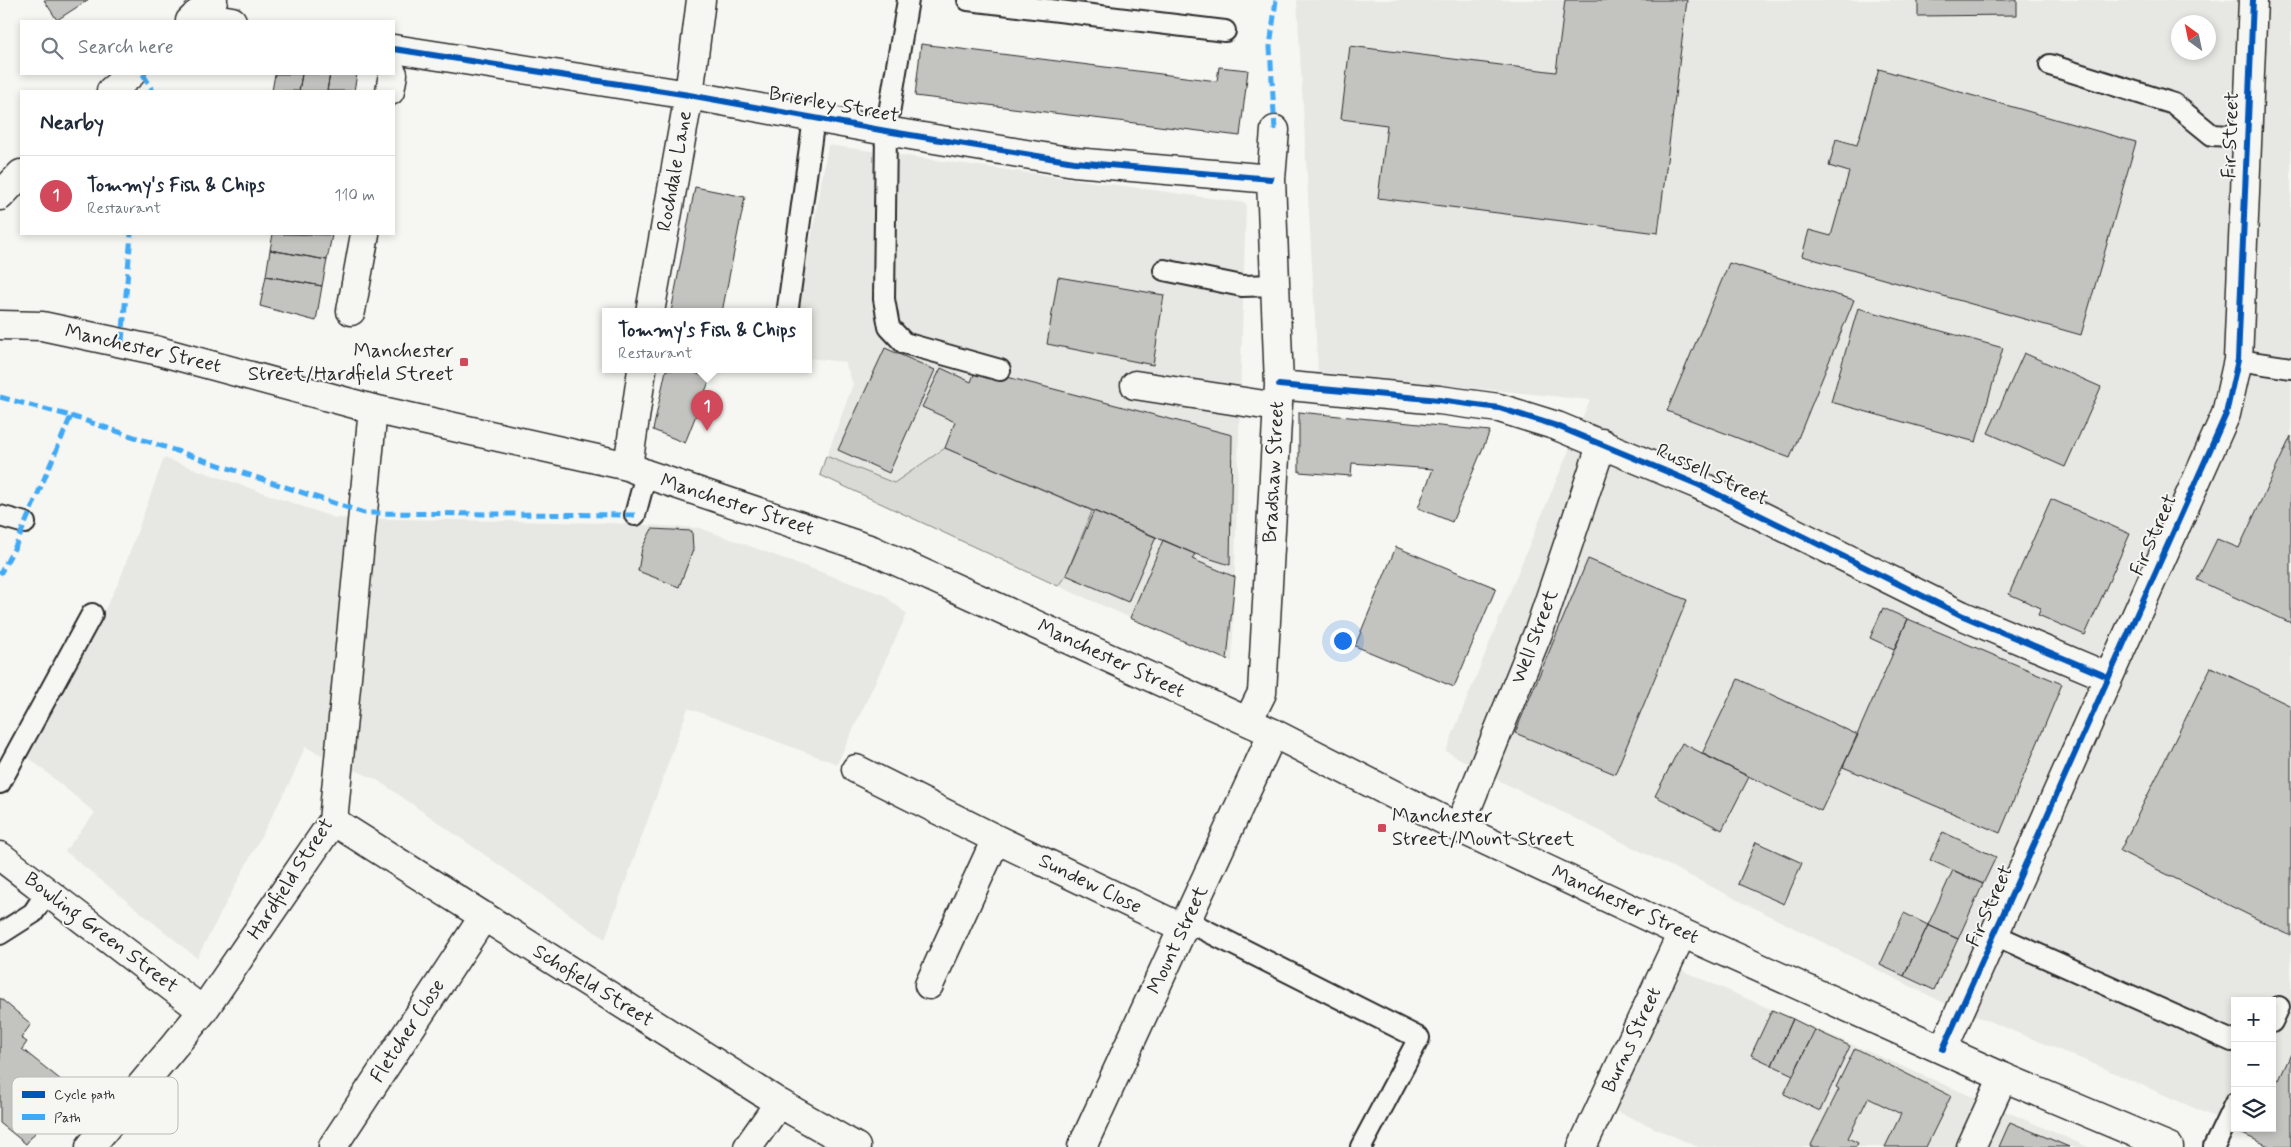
<!DOCTYPE html>
<meta charset="utf-8">
<style>
:root{--surface:#fff;--page:#f2f2f3;--text:#1f2937;--muted:#747a83;--line:#e0e1e3;--accent:#d1495b}
body{margin:0;font-family:Mynerve,sans-serif;background:var(--page);color:var(--text)}
.controls{position:absolute;right:15px;bottom:15px;display:grid;overflow:hidden;border-radius:0px;box-shadow:0 2px 8px #0003}
.controls button{width:45px;height:45px;display:grid;place-items:center;padding:0;border:0;border-bottom:1px solid var(--line);background:var(--surface);color:var(--text);font:25px sans-serif}
.compass{position:absolute;left:2171px;top:15px;width:45px;height:45px;border-radius:50%;background:var(--surface);box-shadow:0 2px 8px #0003;rotate:327deg}
.you{position:absolute;left:1342px;top:640px;width:18px;height:18px;margin:-12px;border:4px solid #fff;border-radius:50%;background:#1a73e8;box-shadow:0 0 0 8px #1a73e833}
.badge{display:grid;place-items:center;width:32px;height:32px;border-radius:50%;background:var(--accent);color:#fff;font-size:16px;font-weight:700}
.pin{position:absolute;translate:-50% -41px;filter:drop-shadow(0 1px 2px #0008)}
.pin::after{content:'';position:absolute;top:26px;width:18px;height:15px;background:inherit;clip-path:polygon(0 0,100% 0,50% 100%)}
.popup{position:absolute;left:602px;top:308px;width:210px;height:65px;box-sizing:border-box;display:grid;place-content:center;border-radius:0px;background:var(--surface);filter:drop-shadow(0 1px 4px #0005);font-size:16px;white-space:nowrap;color:var(--muted)}
.popup b{font-size:19px;color:var(--text)}
.popup::after{content:'';position:absolute;left:50%;top:100%;margin-left:-10px;border:10px solid transparent;border-top-color:var(--surface)}
.list{margin:0;padding:0;list-style:none}
h2{display:flex;justify-content:space-between;align-items:center;height:65px;margin:0;padding:0 20px;font-size:21px}
h2 small{font-size:16px;font-weight:400;color:var(--muted)}
.list li{display:grid;grid-template-columns:32px 1fr auto;gap:15px;align-items:center;box-sizing:border-box;height:80px;padding:0 20px;border-top:1px solid var(--line)}
.list b{display:block;font-size:19px;white-space:nowrap}
.list p{margin:0;font-size:16px;white-space:nowrap;color:var(--muted)}
.list em{font-size:16px;font-style:normal;color:var(--muted)}
.icon{flex:none;width:28px;height:28px;fill:none;stroke:currentColor;stroke-width:2;stroke-linecap:round;stroke-linejoin:round}
.map{position:relative;flex:none;width:2291px;height:1147px;overflow:hidden}
.search{position:absolute;background:var(--surface);box-shadow:0 2px 8px #0003;left:20px;top:20px;width:375px;height:55px;display:flex;align-items:center;gap:12px;box-sizing:border-box;padding:0 18px;border-radius:0px;color:var(--muted);font-size:19px}
.panel{position:absolute;background:var(--surface);box-shadow:0 2px 8px #0003;left:20px;top:90px;width:375px;height:145px;border-radius:0px}
.map>svg:first-child{display:block}
.built{fill:#e7e7e3;fill-rule:evenodd}
.green{fill:#d9d9d5;stroke:#828280}
.building{fill:#c3c3c0;stroke:#2b2b2b}
.lines{fill:none;stroke-linecap:round;stroke-linejoin:round}
.service-casing{stroke:#2b2b2b;stroke-width:24}
.minor-casing{stroke:#2b2b2b;stroke-width:31}
.primary-casing{stroke:#2b2b2b;stroke-width:31}
.service{stroke:#f6f6f2;stroke-width:20}
.minor{stroke:#f6f6f2;stroke-width:28}
.primary{stroke:#f6f6f2;stroke-width:28}
.quiet{stroke:#3fa9f5;stroke-width:5;stroke-dasharray:10 5;stroke-linecap:butt}
.cycleway-casing{stroke:#f6f6f2;stroke-width:9}
.cycleway{stroke:#0057b8;stroke-width:6}
.poi-dot{fill:#d1495b;stroke:#f6f6f2;stroke-width:2}
.labels{text-anchor:middle;dominant-baseline:central;stroke-width:4;stroke-linejoin:round;paint-order:stroke}
.street-label{font-size:20px;fill:#2b2b2b;stroke:#f6f6f2}
.poi-label{font-size:20px;fill:#2b2b2b;stroke:#f6f6f2;text-anchor:end}
.key{fill:#f6f6f2;stroke:#b9b9b6;stroke-width:1}
.key-label{font-size:14px;fill:#2b2b2b}
</style>
<div class="map">
<svg width="2291" height="1147" viewBox="0 0 2291 1147">
<rect width="100%" height="100%" fill="#f6f6f2"/>
<filter id="ink" filterUnits="userSpaceOnUse"><feTurbulence type="fractalNoise" baseFrequency=".02" numOctaves="2"/><feDisplacementMap in="SourceGraphic" scale="10" xChannelSelector="R" yChannelSelector="G"/><feConvolveMatrix kernelMatrix="1 2 1 2 8 2 1 2 1" color-interpolation-filters="sRGB"/></filter>
<g filter="url(#ink)">
<path class="built" d="M1297,0H2291V1147H2283L2240,1128H2272V1001H2235V1126L2101,1067L1942,1002L1500,781L1446,751L1523,560L1590,400L1318,372ZM2178,22H2208V52H2178Z
M828,145L1246,203L1232,662L1058,586L820,475L853,384L845,362L808,358V312H798Z
M164,458L335,518L608,523L700,528L884,595L907,614L837,764L688,708L605,939L379,781L305,747L292,778L197,958L65,851L95,813L28,757L119,582Z
M1674,967L2088,1147H1698L1609,1108Z"/>
<path class="green" d="M945,448L1092,511L1066,575L1058,586L820,475L826,456L894,483Z"/>
<path class="building" d="M44,0H88L57,20Z
M1565,0H1687L1658,233L1378,198L1387,125L1341,119L1350,46L1556,72Z
M1918,0H2017V15L1918,16Z
M921,44L1217,81L1219,67L1248,70L1240,136L915,96Z
M1879,69L2136,142L2081,335L1802,256L1809,230L1831,236L1849,172L1829,166L1836,139L1857,145Z
M275,74H302L299,91H272Z
M302,74H330L327,91H299Z
M330,74H357L354,91H327Z
M695,187L745,197L722,312H671Z
M273,234L332,235L327,260L270,250Z
M270,250L327,260L322,286L266,276Z
M1729,263L1854,300L1790,458L1667,411Z
M266,276L322,286L316,321L260,306Z
M1058,277L1164,295L1153,365L1047,344Z
M1858,308L2003,348L1976,442L1831,402Z
M885,348L935,370L889,473L838,450Z
M2024,353L2101,387L2065,467L1988,433Z
M941,368L971,382L976,369L1232,435L1230,565L1195,554L945,448L955,422L922,407Z
M666,370H688L710,379L685,443L653,430Z
M1299,412L1490,431L1452,522L1418,508L1433,469L1352,463L1351,476L1299,472Z
M2291,436V623L2197,580L2217,539L2239,548Z
M2051,499L2130,534L2085,635L2038,615L2041,608L2009,594Z
M1094,511L1156,537L1128,602L1066,575Z
M652,529L692,531L693,550L679,587L638,571L642,548Z
M1163,540L1195,554L1192,559L1235,577L1227,660L1130,618Z
M1396,547L1496,588L1454,687L1355,646Z
M1588,559L1687,600L1615,774L1515,733Z
M1883,608L1908,619L1894,649L1870,638Z
M1908,619L2062,684L2000,833L1843,767Z
M2211,667L2291,706V936L2120,851Z
M1738,679L1858,735L1821,811L1702,754Z
M1682,743L1749,777L1722,830L1655,796Z
M1943,832L1996,857L1983,884L1930,860Z
M1756,842L1802,863L1784,904L1738,884Z
M1953,870L1983,884L1958,939L1928,925Z
M1904,913L1928,925L1904,976L1880,965Z
M1928,925L1958,939L1934,990L1904,976Z
M0,998L31,1024L21,1038L27,1042L22,1049L71,1088L26,1144L0,1123Z
M1772,1010L1793,1019L1772,1065L1751,1055Z
M1793,1019L1815,1030L1793,1075L1772,1065Z
M1815,1030L1850,1046L1820,1111L1784,1094Z
M1855,1048L1951,1096L1926,1147H1885L1901,1114L1868,1098L1848,1138L1858,1143L1856,1147H1810L1839,1089L1836,1087Z
M2291,1054V1147H2271L2240,1133L2242,1128H2272V1077L2279,1080Z
M2010,1122L2069,1147H1999Z"/>
<g class="lines">
<defs>
<path id="service" d="M908,0L886,131L884,299L889,327L904,343L1000,370
M968,0L1225,31
M2050,65L2174,104L2212,135L2247,137
M1164,270L1242,286L1275,285
M788,307L814,118
M2238,360L2291,368
M635,515L646,474
M0,516L25,523
M0,783L92,614
M1187,921L1419,1038L1361,1147
M0,934L33,913L47,892
M1995,935L2232,1041
M2272,1022L2279,1007
M2214,1147L2235,1103"/>
<path id="minor" d="M196,15L232,21
M394,49L689,95L886,131L1074,162L1271,179
M390,91L393,74
M351,311L365,234
M650,312L689,95L701,0
M1135,385L1277,407
M1279,385L1439,400L1499,408L1557,426L1699,485L1961,615L2108,677
M628,466L642,370
M1248,721L1262,693L1279,385L1271,179L1275,130
M856,769L996,839L1184,929
M333,821L779,1103L856,1147
M1459,828L1540,628L1602,443
M0,856L203,1011
M929,985L996,839
M1943,1049L2226,414L2238,360L2253,0
M333,1146L484,916
M90,1147L203,1011L333,821L373,409
M748,1147L779,1103
M1082,1147L1273,733
M1582,1147L1682,933
M1971,1147L2003,1077"/>
<path id="primary" d="M190,21L213,0
M111,91L131,74
M0,196L21,174
M0,325L42,326L155,350L373,409L628,466L646,474L872,550L1273,733L1459,828L1682,933L2003,1077L2169,1147"/>
</defs>
<use href="#service" class="service-casing"/>
<use href="#minor" class="minor-casing"/>
<use href="#primary" class="primary-casing"/>
<use href="#service" class="service"/>
<use href="#minor" class="minor"/>
<use href="#primary" class="primary"/>
<path class="quiet" d="M143,74L153,91
M1275,130L1270,47L1276,0
M122,342L131,234
M0,397L71,416L16,545L0,574
M71,416L364,513L635,515"/>
<defs>
<path id="cycleway" d="M394,49L689,95L886,131L1074,162L1271,179
M1279,385L1439,400L1499,408L1557,426L1699,485L1961,615L2108,677
M1943,1049L2226,414L2238,360L2253,0"/>
</defs>
<use href="#cycleway" class="cycleway-casing"/>
<use href="#cycleway" class="cycleway"/>
</g>
</g>
<g class="poi-dot">
<rect x="459" y="357" width="10" height="10" rx="2.5"/>
<rect x="1377" y="823" width="10" height="10" rx="2.5"/>
</g>
<g class="labels">
<g class="street-label">
<text transform="translate(834 105) rotate(10)">Brierley Street</text>
<text transform="translate(2231 135) rotate(-88)">Fir Street</text>
<text transform="translate(675 171) rotate(-80)">Rochdale Lane</text>
<text transform="translate(143 349) rotate(13)">Manchester Street</text>
<text transform="translate(1274 472) rotate(-87)">Bradshaw Street</text>
<text transform="translate(1712 475) rotate(25)">Russell Street</text>
<text transform="translate(737 505) rotate(18)">Manchester Street</text>
<text transform="translate(2154 535) rotate(-66)">Fir Street</text>
<text transform="translate(1535 637) rotate(-69)">Well Street</text>
<text transform="translate(1111 659) rotate(25)">Manchester Street</text>
<text transform="translate(291 879) rotate(-57)">Hardfield Street</text>
<text transform="translate(1090 884) rotate(26)">Sundew Close</text>
<text transform="translate(1625 905) rotate(25)">Manchester Street</text>
<text transform="translate(1990 906) rotate(-66)">Fir Street</text>
<text transform="translate(101 933) rotate(37)">Bowling Green Street</text>
<text transform="translate(1178 940) rotate(-65)">Mount Street</text>
<text transform="translate(593 986) rotate(32)">Schofield Street</text>
<text transform="translate(408 1031) rotate(-57)">Fletcher Close</text>
<text transform="translate(1632 1040) rotate(-65)">Burns Street</text>
</g>
<g class="poi-label">
<text x="454" y="351">Manchester<tspan x="454" dy="23">Street/Hardfield Street</tspan></text>
<text x="1392" y="816" text-anchor="start">Manchester<tspan x="1392" dy="23">Street/Mount Street</tspan></text>
</g>
</g>
<rect x="12" y="1077" width="166" height="57" rx="8" class="key"/>
<rect x="22" y="1091" width="23" height="7" fill="#0057b8"/>
<rect x="22" y="1114" width="23" height="6" fill="#3fa9f5"/>
<g class="key-label">
<text x="54" y="1099">Cycle path</text>
<text x="54" y="1122">Path</text>
</g>
</svg>
<div class="controls">
<button>+</button>
<button>−</button>
<button><svg class="icon" aria-label="layers" viewBox="0 0 24 24"><path d="M12 4l9 5-9 5-9-5zM3 14l9 5 9-5"/></svg></button>
</div>
<svg class="compass" viewBox="-18 -18 36 36"><path d="M0-13l5 13h-10z" fill="#e53935"/><path d="M0 13l5-13h-10z" fill="#747a83"/></svg>
<div class="you"></div>
<div class="pin badge" style="left:707px;top:431px">1</div>
<div class="popup"><b>Tommy's Fish &amp; Chips</b>Restaurant</div>
<div class="search"><svg class="icon" aria-label="search" viewBox="0 0 24 24"><circle cx="10" cy="10" r="6"/><path d="M15 15l6 6"/></svg>Search here</div>
<section class="panel">
<h2>Nearby<small></small></h2>
<ul class="list">
<li><span class="badge">1</span><div><b>Tommy's Fish &amp; Chips</b><p>Restaurant</p></div><em>110 m</em></li>
</ul>
</section>
</div>
